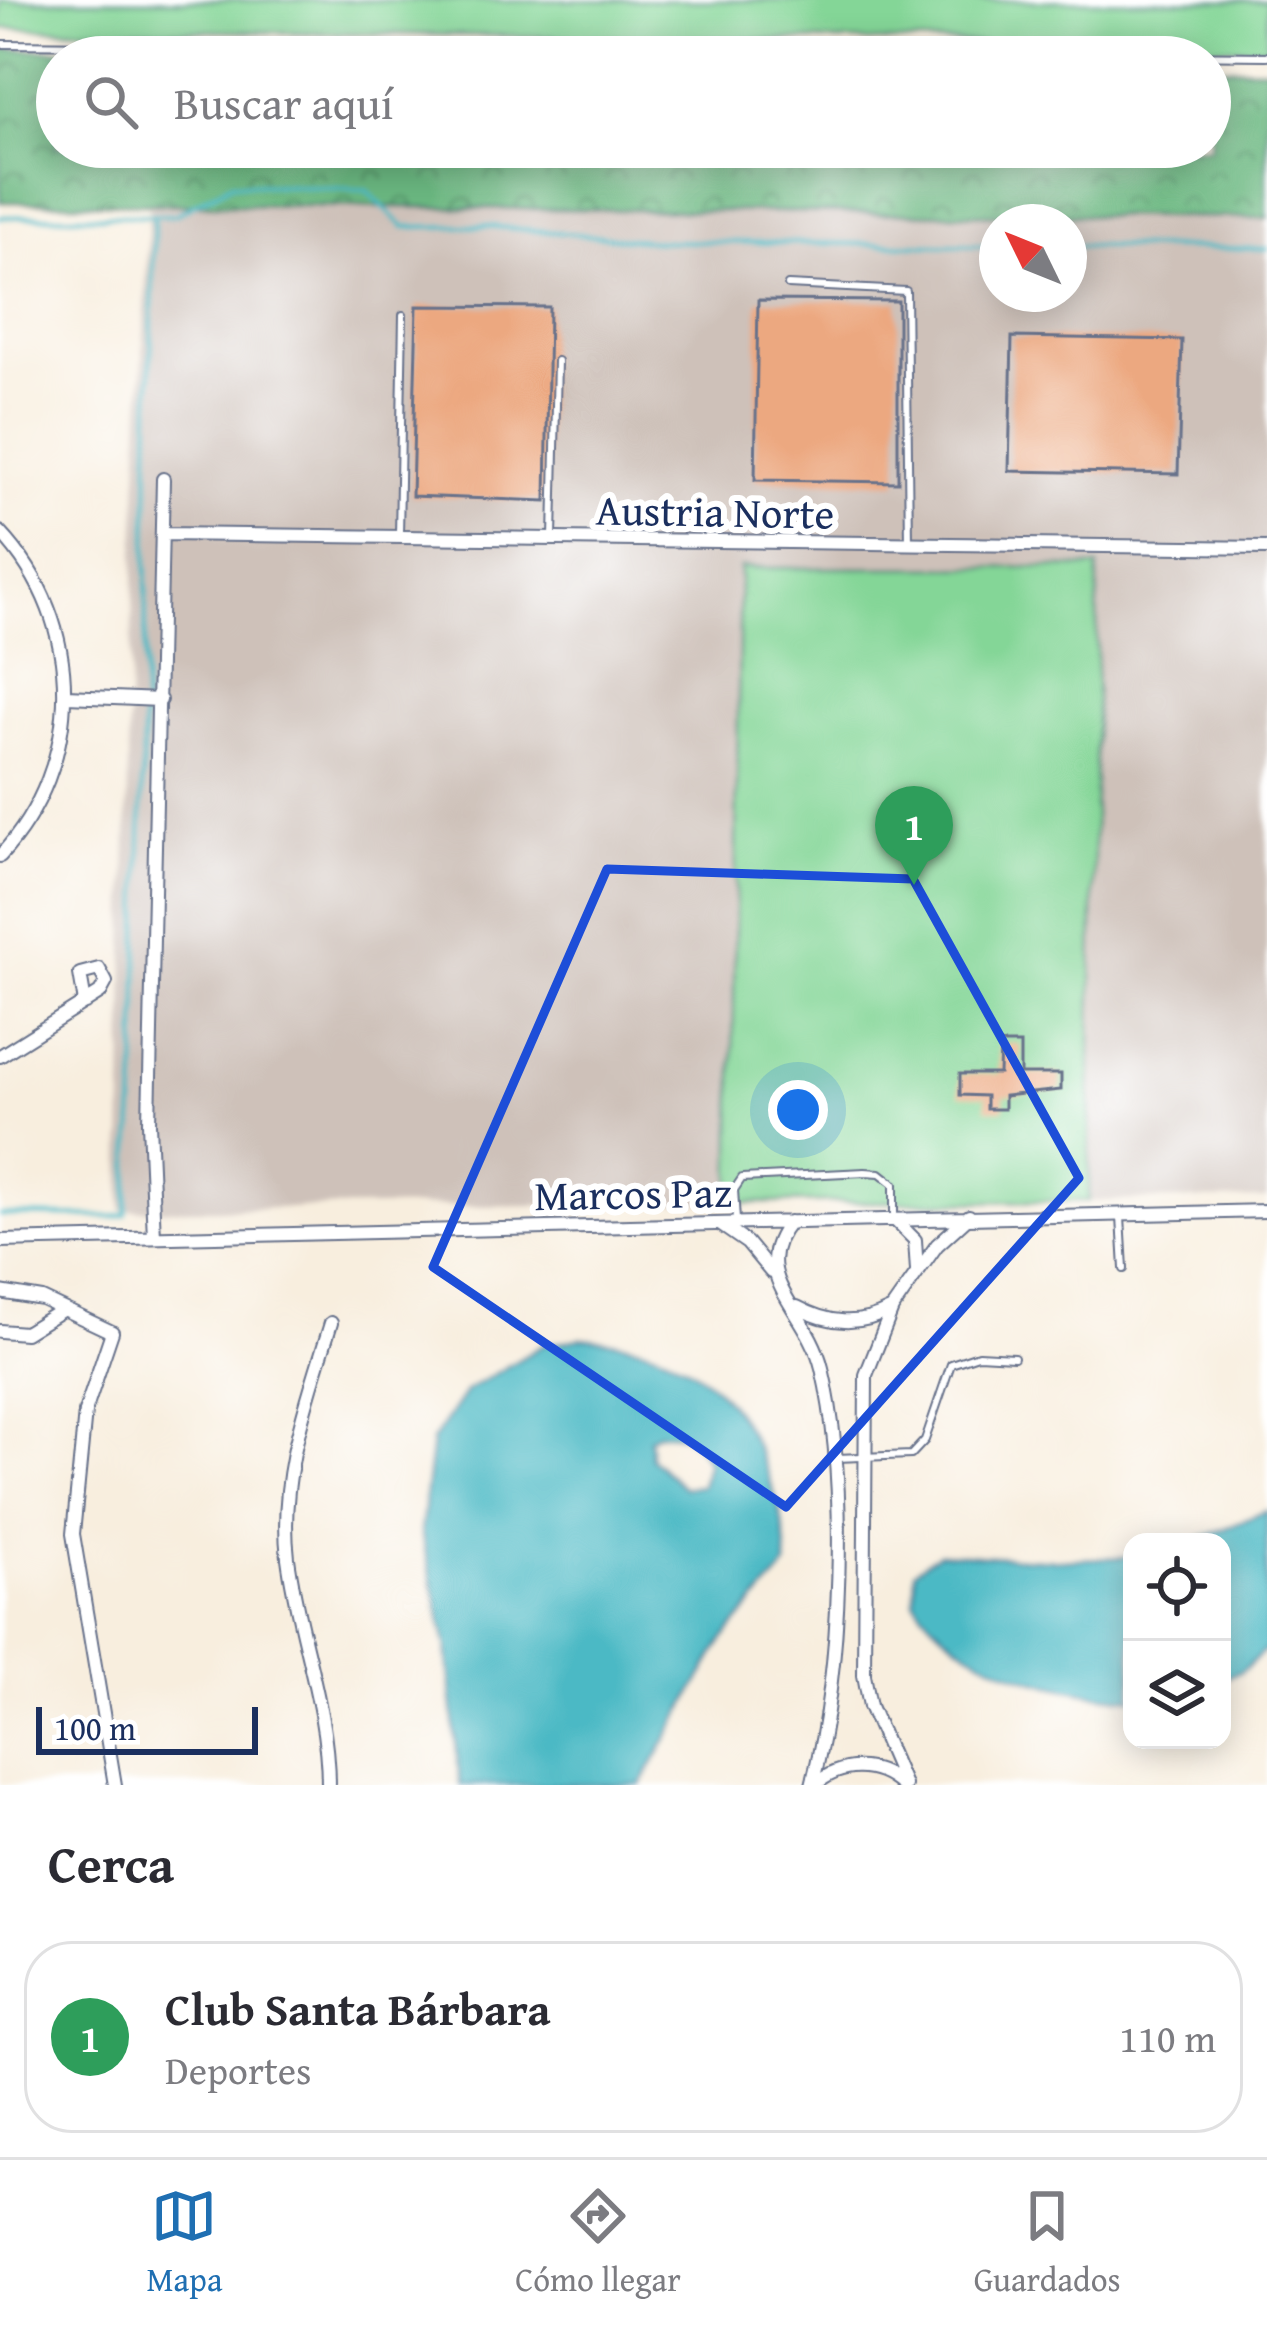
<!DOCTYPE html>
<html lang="es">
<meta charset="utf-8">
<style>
:root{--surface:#fff;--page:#f2f2f3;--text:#2b2b33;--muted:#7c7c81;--line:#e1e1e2;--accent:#1f6fb2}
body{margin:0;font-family:"Gentium Book Plus",serif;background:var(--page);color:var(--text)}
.controls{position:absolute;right:36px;bottom:36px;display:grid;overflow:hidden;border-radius:24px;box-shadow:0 6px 30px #0003}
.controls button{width:108px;height:108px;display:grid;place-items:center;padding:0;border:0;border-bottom:3px solid var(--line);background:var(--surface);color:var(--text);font:60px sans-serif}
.compass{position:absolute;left:979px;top:204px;width:108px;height:108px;border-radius:50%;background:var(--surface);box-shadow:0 6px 30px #0003;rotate:313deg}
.scale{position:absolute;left:36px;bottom:30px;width:222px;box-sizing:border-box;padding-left:12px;border:6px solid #1b2f5e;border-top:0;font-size:33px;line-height:42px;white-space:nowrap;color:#1b2f5e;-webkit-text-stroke:9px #fff;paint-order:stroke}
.you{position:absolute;left:798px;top:1110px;width:42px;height:42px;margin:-30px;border:9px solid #fff;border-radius:50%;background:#1a73e8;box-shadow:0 0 0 18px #1a73e833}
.badge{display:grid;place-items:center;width:78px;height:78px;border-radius:50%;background:var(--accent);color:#fff;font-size:39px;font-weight:700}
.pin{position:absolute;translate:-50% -99px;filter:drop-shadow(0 3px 6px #0008)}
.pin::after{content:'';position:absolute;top:63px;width:42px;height:36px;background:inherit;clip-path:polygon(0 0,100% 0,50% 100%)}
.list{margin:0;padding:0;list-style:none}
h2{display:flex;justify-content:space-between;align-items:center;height:156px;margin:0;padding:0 48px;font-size:51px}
h2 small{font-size:39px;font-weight:400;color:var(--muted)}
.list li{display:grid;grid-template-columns:78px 1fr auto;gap:36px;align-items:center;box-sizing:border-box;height:192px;margin:0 24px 24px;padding:0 24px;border:3px solid var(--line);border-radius:48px}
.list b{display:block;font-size:45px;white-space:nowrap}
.list p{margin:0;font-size:39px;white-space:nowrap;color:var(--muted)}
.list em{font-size:39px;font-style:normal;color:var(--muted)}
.icon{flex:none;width:66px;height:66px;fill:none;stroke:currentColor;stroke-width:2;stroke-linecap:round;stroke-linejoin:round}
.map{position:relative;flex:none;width:1267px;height:1785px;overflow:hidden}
.search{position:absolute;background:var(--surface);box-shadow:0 6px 30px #0003;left:36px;right:36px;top:36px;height:132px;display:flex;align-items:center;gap:30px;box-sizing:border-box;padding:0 42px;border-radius:66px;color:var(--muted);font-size:45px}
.sheet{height:372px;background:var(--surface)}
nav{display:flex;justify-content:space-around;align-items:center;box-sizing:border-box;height:168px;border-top:3px solid var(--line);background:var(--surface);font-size:33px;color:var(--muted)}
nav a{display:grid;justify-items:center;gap:6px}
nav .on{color:var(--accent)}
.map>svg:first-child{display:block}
.industrial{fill:#cec1b9;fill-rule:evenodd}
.grass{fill:#84d697;stroke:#50827a;stroke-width:3}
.forest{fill:url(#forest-crowns);stroke:#43736f;stroke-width:3}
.water{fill:#4bb9c5;stroke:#337492;stroke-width:3;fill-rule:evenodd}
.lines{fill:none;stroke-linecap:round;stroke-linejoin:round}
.stream{stroke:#4bb9c5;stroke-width:4.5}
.building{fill:#eca880}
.service-casing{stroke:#68728b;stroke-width:10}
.minor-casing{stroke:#68728b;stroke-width:16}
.service{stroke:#fff;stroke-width:6}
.minor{stroke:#fff;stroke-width:12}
.marked{fill:none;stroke:#1d4ed8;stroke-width:9;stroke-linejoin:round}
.labels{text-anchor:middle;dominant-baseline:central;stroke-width:12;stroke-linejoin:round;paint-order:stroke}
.street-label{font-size:42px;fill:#1b2f5e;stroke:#fff}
</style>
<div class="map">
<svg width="1267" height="1785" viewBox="0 0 1267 1785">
<defs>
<pattern id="forest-crowns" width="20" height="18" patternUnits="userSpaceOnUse" patternTransform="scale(3)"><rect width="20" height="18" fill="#6bb780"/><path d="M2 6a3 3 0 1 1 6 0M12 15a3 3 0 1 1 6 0" fill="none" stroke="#57956c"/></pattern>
</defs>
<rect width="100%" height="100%" fill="#fff"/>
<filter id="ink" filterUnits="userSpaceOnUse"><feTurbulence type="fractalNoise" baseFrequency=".00833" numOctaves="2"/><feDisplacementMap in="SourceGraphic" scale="24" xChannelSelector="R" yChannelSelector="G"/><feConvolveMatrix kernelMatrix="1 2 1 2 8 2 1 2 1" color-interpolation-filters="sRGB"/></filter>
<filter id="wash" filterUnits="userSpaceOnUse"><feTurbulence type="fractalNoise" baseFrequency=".004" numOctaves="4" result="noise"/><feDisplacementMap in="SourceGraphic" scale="48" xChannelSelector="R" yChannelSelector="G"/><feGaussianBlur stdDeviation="2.7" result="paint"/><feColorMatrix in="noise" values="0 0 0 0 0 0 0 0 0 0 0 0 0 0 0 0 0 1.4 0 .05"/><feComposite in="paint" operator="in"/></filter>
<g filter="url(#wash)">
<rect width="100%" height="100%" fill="#f8eede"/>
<path class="industrial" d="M149,203L1267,218V1199L1089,1201L1097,567L740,569L731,1203L121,1210L129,699ZM997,222H1069V294H997Z"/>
<path class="grass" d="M0,0L1267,1V48L0,28Z
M1098,567L1089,1201L731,1203L740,568Z"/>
<path class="forest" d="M0,49L645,57H57V147H1210V67L1267,68V218L0,202Z"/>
<path class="water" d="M580,1338C679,1343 734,1383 768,1475C779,1505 788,1535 786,1567L722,1641L641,1785H460L447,1647L421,1532L432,1441L466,1391L543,1345ZM657,1433C683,1431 698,1439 707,1464L701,1486L684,1488L651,1458L649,1438Z
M1267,1511V1649L1242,1671L1222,1679V1542H1192Z
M939,1553L1056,1560L1132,1557V1698C1052,1691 963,1670 914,1600L915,1570Z"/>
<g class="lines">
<path class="stream" d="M0,217L175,215L233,183L366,190L404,227L486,226L653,241L997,246
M1069,246L1267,249
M0,1215L113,1217L126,1214L127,1205L136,1076L154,216"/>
</g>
<g id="blocks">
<path class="building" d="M758,300L898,301V482L755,480Z
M417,306L549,307L546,501L412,496Z
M1012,337L1182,340L1178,474L1009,471Z
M1000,1044H1020V1074H1061V1090L1004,1096V1109H986V1096L960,1095V1074H999Z"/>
</g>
</g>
<g filter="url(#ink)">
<use href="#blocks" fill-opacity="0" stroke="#68728b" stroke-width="3"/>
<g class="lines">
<defs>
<path id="service" d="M0,44L1267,56
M788,285L906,291L909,543
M399,536L403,315
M553,538L557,361
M1121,1217L1124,1269
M736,1220L734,1190L742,1178L865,1172L880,1173L894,1184V1219
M837,1458L911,1455L925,1440L951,1364L978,1355L1014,1357"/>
<path id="minor" d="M0,532C86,623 85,764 0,856
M162,534L1267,548
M67,696L160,700
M0,1056L100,993L106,982L99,969L80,974L85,1003
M894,1219L915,1240L917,1271
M790,1222C745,1276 808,1309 822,1368C849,1483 842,1670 812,1785
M721,1225L747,1243L771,1272
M154,1237L149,1123L163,479
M0,1241L1267,1211
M0,1292L42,1299L112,1332L85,1412L73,1534L115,1785
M797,1307C828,1324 858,1327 890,1310
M0,1331L25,1333L62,1310
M328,1785C328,1706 298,1635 288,1558C278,1476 308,1399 331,1323
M815,1785C841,1762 875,1762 901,1785
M904,1785L870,1706L864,1675L866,1375L892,1309L937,1245L969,1216"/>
</defs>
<use href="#service" class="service-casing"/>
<use href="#minor" class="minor-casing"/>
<use href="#service" class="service"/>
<use href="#minor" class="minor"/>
</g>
</g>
<path class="marked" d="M607,869L913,879L1079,1178L786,1507L433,1267Z"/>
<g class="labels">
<g class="street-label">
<text transform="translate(715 511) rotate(1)">Austria Norte</text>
<text transform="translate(633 1193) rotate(-1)">Marcos Paz</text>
</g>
</g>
</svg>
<div class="controls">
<button><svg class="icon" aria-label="locate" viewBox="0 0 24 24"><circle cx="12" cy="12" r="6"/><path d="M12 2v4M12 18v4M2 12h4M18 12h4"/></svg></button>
<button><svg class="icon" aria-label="layers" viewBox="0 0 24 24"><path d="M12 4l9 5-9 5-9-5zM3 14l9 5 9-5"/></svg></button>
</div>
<svg class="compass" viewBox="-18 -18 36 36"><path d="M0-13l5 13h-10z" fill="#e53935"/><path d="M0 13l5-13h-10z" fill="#7c7c81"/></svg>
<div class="scale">100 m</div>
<div class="you"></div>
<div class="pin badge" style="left:914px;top:885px;background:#2e9e5b">1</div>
<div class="search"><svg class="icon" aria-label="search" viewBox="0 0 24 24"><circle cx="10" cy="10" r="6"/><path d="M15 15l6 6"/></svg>Buscar aquí</div>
</div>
<section class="sheet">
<h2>Cerca<small></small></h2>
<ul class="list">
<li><span class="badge" style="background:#2e9e5b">1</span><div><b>Club Santa Bárbara</b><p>Deportes</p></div><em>110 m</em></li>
</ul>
</section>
<nav>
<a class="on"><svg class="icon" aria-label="map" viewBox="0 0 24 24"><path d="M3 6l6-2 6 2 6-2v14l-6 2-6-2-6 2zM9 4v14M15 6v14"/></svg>Mapa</a>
<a><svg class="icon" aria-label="directions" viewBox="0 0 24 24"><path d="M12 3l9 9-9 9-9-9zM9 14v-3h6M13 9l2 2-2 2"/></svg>Cómo llegar</a>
<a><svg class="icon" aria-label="saved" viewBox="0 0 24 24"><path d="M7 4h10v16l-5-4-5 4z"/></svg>Guardados</a>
</nav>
